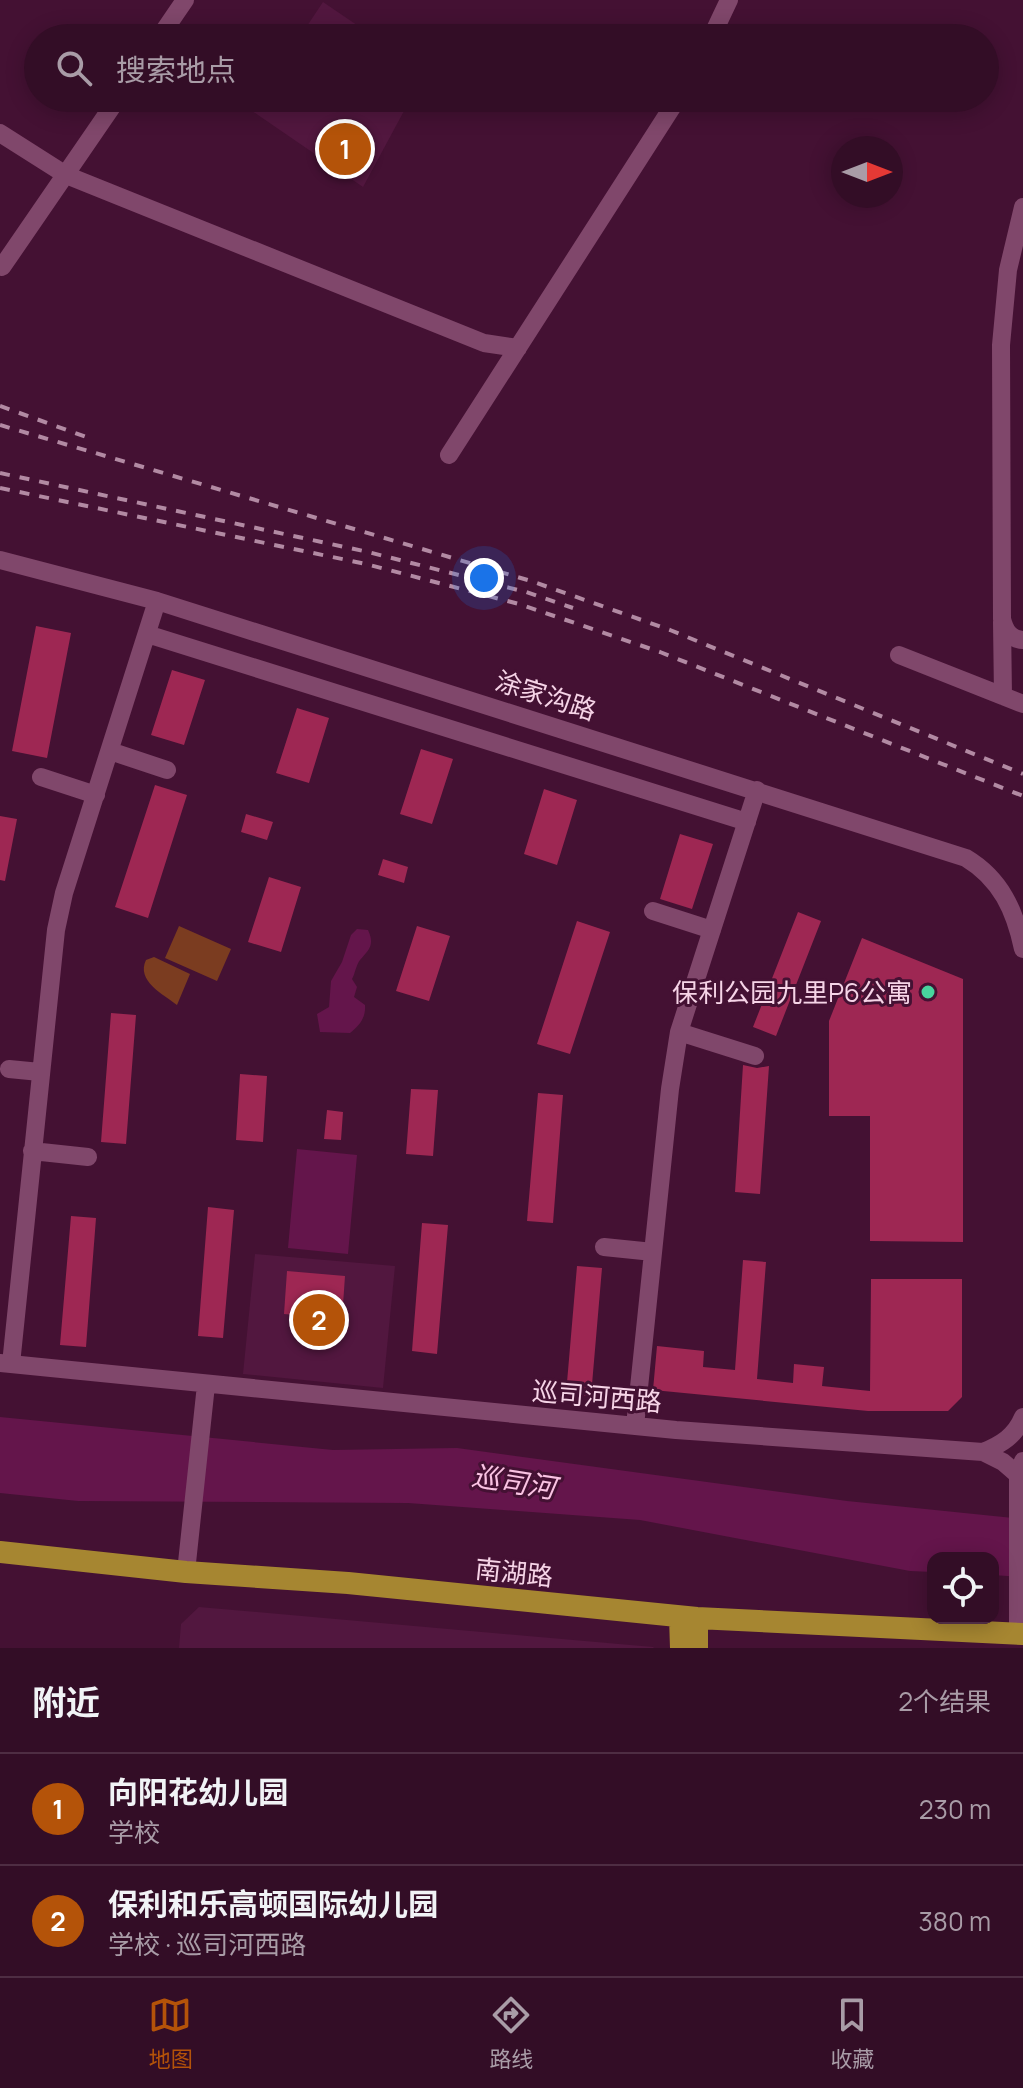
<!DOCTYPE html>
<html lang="zh">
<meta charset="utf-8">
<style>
:root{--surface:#330d26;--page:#3b162e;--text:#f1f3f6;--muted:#a99ca7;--line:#4e2d43;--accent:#b45309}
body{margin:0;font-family:Manrope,"Noto Sans SC",sans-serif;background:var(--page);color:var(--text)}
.controls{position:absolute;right:24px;bottom:24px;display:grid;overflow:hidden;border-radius:16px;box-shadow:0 4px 20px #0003}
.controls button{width:72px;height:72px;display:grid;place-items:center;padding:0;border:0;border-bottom:2px solid var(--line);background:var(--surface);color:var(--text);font:40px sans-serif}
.compass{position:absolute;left:831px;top:136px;width:72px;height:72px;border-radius:50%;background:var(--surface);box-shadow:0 4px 20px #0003;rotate:90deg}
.you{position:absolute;left:484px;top:578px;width:28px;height:28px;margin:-20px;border:6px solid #fff;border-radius:50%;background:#1a73e8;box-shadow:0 0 0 12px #1a73e833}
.badge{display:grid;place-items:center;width:52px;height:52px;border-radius:50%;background:var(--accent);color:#fff;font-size:26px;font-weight:700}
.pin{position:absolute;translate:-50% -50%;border:4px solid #fff;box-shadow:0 2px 8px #0006}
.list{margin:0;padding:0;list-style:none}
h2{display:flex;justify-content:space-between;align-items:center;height:104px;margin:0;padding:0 32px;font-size:34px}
h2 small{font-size:26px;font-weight:400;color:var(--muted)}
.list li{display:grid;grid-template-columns:52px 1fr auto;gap:24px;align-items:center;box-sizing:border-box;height:112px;padding:0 32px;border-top:2px solid var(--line)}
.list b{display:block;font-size:30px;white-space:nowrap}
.list p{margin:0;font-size:26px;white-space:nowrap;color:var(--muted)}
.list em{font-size:26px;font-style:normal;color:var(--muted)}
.icon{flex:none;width:44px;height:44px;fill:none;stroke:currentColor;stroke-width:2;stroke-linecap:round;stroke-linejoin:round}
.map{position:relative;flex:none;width:1023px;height:1648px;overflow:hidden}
.search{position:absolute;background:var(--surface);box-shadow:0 4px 20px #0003;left:24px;right:24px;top:24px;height:88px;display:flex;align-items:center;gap:20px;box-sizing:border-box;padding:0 28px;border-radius:44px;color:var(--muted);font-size:30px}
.sheet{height:328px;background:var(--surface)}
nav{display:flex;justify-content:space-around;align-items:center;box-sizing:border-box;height:112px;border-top:2px solid var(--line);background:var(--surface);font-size:22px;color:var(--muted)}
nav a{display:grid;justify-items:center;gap:4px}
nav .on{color:var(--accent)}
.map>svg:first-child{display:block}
.built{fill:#52173f}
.green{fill:#7b3c20}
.water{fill:#64154b}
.building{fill:#9e2753}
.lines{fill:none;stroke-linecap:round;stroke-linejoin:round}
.minor{stroke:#80476b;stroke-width:18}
.major{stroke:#a68631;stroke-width:22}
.rail{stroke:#b28aa3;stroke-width:4;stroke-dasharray:10 10;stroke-linecap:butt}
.poi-dot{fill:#48d49d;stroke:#413;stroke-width:3}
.labels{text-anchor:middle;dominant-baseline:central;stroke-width:6;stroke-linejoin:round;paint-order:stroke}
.street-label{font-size:26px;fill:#f6d4e7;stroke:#413}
.poi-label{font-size:26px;fill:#f6d4e7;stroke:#413;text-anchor:end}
.water-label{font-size:28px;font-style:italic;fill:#fac3e3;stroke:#413}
</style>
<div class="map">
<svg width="1023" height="1648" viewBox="0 0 1023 1648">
<rect width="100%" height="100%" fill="#413"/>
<path class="built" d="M323,2L376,38H299Z
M260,98H411L363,187L252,111Z
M255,1254L395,1266L383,1388L243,1374Z
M199,1607L653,1647L654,1648H179L181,1624Z"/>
<path class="green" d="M179,926L231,949L217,981L165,958Z
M154,957L190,974L177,1005C163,994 136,981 146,960Z"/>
<path class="water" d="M357,929L368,930C375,945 369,950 360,960C356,965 355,974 352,979L357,987L354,997L365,1005C366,1018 359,1026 350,1033L320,1032L317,1014L329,1007L331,981L342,962L351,935Z
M297,1149L357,1155L348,1254L288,1248Z
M0,1417L333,1450L457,1448L847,1501L1023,1519V1577L993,1575V1558H933V1572L910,1571L640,1520L408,1503L78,1501L0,1493Z"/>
<path class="building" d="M36,626L71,633L47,758L12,751Z
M172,670L205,680L184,745L151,735Z
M297,708L329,718L309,783L276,773Z
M421,749L453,759L432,824L400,814Z
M155,785L187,795L148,918L115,907Z
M544,789L577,800L557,865L524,854Z
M246,814L273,822L267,840L241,832Z
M0,816L17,819L5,881L0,880Z
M680,834L713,844L692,909L660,899Z
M383,859L408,867L404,883L378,875Z
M269,877L301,887L281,952L248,942Z
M798,912L821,921L776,1036L753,1027Z
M577,921L610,932L570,1054L537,1044Z
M417,926L450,936L429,1001L396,991Z
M862,938L963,979V1242L870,1241V1116H829V1021Z
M111,1013L136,1015L126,1144L101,1142Z
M743,1065L757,1068L769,1066L760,1194L735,1192Z
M240,1074L267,1076L263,1142L236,1140Z
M411,1089L438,1090L433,1156L406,1154Z
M538,1093L563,1095L553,1223L527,1221Z
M327,1110L343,1112L341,1140L324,1139Z
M208,1207L234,1210L223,1338L198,1336Z
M71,1216L96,1218L86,1347L60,1345Z
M422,1223L448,1225L437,1354L412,1351Z
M743,1260L766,1262L757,1379L793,1383L794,1364L824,1367L822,1386L870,1391L871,1279H962V1397L948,1411H868L653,1390L657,1346L704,1351L703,1367L735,1370Z
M577,1266L602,1268L591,1396L566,1394Z
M287,1271L345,1276L342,1319L284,1314Z"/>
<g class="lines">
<path class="minor" d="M159,38L185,0
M711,38L729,0
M0,133L66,175L484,343L518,348
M1023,207L1008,270L1001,345L1002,619C1005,631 1010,639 1023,640
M2,267L118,98
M449,455L678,98
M0,560L157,601L966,858C1001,879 1015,911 1023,949
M1002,622L1003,696
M147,634L747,822
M899,655L1023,704
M110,751L167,770
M41,777L96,795
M653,911L712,930
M679,1032L755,1056
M9,1069L40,1072
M32,1151L88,1157
M604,1247L653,1252
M0,1363L676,1430L983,1452L1003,1462L1018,1475
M11,1364L56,930L64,893L157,601
M635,1426L670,1089L679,1032L757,790
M983,1452C1002,1444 1015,1436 1023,1417
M186,1572L206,1385
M1018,1633V1475L1023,1461"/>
<path class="major" d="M0,1552L186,1572L348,1583L697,1618L1023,1634
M680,1617L681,1648
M697,1648V1618"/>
<path class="rail" d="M0,406L92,439
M0,425L531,581L670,630L1023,774
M0,473L368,552L526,592L573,608
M0,488L366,564L519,604L660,652L1023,796"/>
</g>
<circle class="poi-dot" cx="928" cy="992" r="8"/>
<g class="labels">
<g class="street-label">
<text transform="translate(546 695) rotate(18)">涂家沟路</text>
<text transform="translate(597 1396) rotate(5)">巡司河西路</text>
<text transform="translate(514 1572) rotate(6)">南湖路</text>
</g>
<g class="poi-label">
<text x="912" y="992">保利公园九里P6公寓</text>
</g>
<g class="water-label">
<text transform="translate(514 1481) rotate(9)">巡司河</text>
</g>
</g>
</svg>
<div class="controls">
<button><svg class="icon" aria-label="locate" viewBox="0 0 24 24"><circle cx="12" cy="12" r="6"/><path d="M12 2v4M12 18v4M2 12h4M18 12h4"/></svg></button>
</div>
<svg class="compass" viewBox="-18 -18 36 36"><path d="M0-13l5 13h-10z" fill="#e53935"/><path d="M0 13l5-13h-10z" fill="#a99ca7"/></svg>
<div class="you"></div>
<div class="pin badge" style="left:345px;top:149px">1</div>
<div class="pin badge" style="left:319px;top:1320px">2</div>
<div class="search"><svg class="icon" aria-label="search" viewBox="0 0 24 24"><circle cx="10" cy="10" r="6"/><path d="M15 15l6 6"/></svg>搜索地点</div>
</div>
<section class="sheet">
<h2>附近<small>2个结果</small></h2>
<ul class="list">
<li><span class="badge">1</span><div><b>向阳花幼儿园</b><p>学校</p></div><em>230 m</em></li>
<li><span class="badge">2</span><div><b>保利和乐高顿国际幼儿园</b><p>学校 · 巡司河西路</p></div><em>380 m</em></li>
</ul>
</section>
<nav>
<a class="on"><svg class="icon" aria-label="map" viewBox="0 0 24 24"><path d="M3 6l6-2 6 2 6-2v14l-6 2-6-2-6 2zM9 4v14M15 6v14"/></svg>地图</a>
<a><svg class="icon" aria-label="directions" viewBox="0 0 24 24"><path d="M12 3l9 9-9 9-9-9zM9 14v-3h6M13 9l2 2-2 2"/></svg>路线</a>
<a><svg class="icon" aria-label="saved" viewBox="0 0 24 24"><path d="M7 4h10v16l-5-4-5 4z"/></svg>收藏</a>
</nav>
